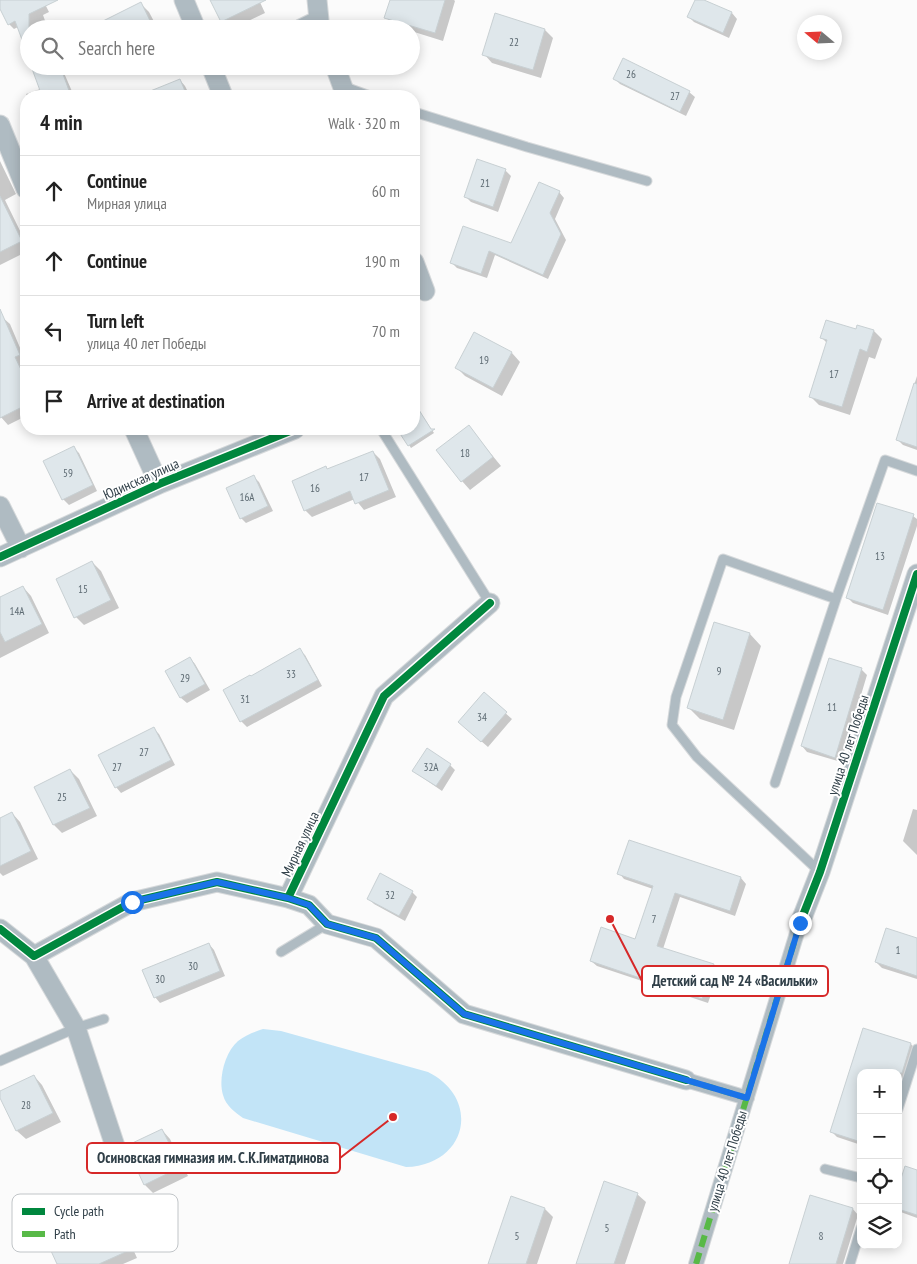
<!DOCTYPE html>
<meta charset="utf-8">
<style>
:root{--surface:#fff;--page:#f6f6f6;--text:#222;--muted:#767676;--line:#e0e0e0}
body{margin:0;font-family:"PT Sans Narrow",sans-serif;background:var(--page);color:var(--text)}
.controls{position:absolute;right:15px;bottom:15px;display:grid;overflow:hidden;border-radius:10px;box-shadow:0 2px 12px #0003}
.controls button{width:45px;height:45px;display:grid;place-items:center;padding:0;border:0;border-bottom:1px solid var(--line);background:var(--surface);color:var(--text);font:25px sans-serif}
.compass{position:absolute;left:797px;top:15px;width:45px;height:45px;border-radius:50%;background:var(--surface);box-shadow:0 2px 12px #0003;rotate:289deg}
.stop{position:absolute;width:15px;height:15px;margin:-11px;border:4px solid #1a73e8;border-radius:50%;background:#fff}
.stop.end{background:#1a73e8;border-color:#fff;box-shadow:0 1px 5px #0008}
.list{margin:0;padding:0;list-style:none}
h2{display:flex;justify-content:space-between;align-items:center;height:65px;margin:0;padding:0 20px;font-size:21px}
h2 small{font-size:16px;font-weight:400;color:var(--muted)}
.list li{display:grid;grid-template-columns:32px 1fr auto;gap:15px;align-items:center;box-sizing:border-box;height:70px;padding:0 20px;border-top:1px solid var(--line)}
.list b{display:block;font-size:19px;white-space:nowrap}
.list p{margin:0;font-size:16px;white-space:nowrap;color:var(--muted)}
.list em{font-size:16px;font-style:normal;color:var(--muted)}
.icon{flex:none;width:28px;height:28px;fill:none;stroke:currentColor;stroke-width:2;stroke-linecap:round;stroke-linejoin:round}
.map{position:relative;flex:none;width:917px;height:1264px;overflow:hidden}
.search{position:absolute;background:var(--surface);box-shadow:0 2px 12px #0003;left:20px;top:20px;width:400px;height:55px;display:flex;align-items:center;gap:12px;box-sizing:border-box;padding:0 18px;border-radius:28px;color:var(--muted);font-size:19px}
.panel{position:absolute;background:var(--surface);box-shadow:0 2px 12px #0003;left:20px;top:90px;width:400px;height:345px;border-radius:20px}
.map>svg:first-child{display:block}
.park{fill:#c2e4f7}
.shadow{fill:#0003}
.building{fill:#dfe7eb;stroke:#c8d0d3}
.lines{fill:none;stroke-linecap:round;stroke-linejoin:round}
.service-casing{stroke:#d6d9db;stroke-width:11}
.pedestrian-casing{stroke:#d6d9db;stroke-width:16}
.minor-casing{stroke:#d6d9db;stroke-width:21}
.service{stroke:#afbbc2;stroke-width:9}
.pedestrian{stroke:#afbbc2;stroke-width:14}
.minor{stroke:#afbbc2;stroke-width:19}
.quiet{stroke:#58b947;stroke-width:6;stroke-dasharray:12 6;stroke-linecap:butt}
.cycleway-casing{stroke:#fff;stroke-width:11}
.cycleway{stroke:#00873e;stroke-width:8}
.route{stroke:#1a73e8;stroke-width:6}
.labels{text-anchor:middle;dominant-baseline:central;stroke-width:4;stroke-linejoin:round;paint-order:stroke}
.number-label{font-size:11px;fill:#5d6a72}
.street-label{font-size:14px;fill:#303f48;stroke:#fff}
.key{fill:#fff;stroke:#c1c5c8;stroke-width:1}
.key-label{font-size:14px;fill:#303f48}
.leader{fill:none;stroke:#d62828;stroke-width:2}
.callout-dot{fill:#d62828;stroke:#fff;stroke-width:2}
.callout{fill:#fff;stroke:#d62828;stroke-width:2}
.callout-label{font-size:15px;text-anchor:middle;font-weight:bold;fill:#303f48}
</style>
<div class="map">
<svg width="917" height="1264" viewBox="0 0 917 1264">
<rect width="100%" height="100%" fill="#fbfbfb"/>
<path class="park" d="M263,1029L281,1031L428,1072C482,1099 467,1165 406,1167L243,1118C235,1112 226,1106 223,1095C218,1079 225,1052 238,1041C246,1035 254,1032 263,1029Z"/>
<path class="shadow" d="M0,0H43L49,12L43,15L48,29H29V56L18,27L14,29L9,24L0,6Z
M211,0H259L265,13L232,29H229L222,21Z
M391,0H454L455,1L443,41L411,31V29L394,26L386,17Z
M696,0H701L732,13L737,19L729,38L694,22L689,17Z
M141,4L149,12L158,29H110Z
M496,15L545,30L553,38L541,78L492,63L484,54Z
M32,66H61L74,96H27L26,94L40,89Z
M615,79L689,92L695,97L686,116L620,84Z
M180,80L185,86L190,96H156L154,91Z
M0,161L16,194L5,200L26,243V252L0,265Z
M505,170L511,176L498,212L471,202L465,196Z
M559,192L564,198L555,219L566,240L548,279L495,255L487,278L457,268L451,262L464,227L512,245Z
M2,317L10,324L26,362L21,364L26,374V416L8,425L0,416V318Z
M856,331H874L882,339L875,359L869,357L850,415L819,405L810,396L827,343L822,338Z
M475,333L512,353L520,362L502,396L465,376L457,368Z
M917,376V450L903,445L897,439Z
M414,403L434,433L411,448L398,429H414Z
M469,427L501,466L470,490L462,481Z
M74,448L79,453L97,491L69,505L63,499L45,462Z
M373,452L380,459L396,497L364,510L355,499L312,517L305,510L328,470Z
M254,477L259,482L273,511L246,523L241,518Z
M913,516L917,519V526L888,615L853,603L847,597Z
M92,562L101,571L119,608L84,625L76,617Z
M23,587L31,596L49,633L0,658V599Z
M715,623L750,634L761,646L734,730L700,719L689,708Z
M299,650L305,655L322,686L247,727L241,721L225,690L251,678Z
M190,658L195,664L210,690L187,703L181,698L167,672Z
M829,660L862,670L867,675L841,762L807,752L802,746Z
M484,694L512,719L488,747L465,727Z
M154,729L159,734L175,765L121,793L116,787Z
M450,765L455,770L442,791L413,771Z
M70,770L79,779L97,816L62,833L54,825L36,787Z
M913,809L917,810V855L903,841Z
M12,813L20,822L38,859L3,876L0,873V819Z
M619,873L741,878L746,884L735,916L680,897L663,949L713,966L719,971L708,1003L597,966L591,961L636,940L653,889L624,879Z
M412,892L417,897L405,921L374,904L368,898Z
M917,939V979L882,968L876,962Z
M209,944L214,950L225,976L160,1003L155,997Z
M864,1030L911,1044L916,1050L898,1107V1073H861V1145L837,1137L832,1132Z
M34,1076L42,1085L61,1122L26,1139L17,1131L0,1093Z
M162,1130L170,1139L188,1176L153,1193L145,1185L128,1146Z
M917,1171V1218L898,1211V1192Z
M637,1194L646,1202L625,1264H577Z
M811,1196L853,1209L858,1215L843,1264H790Z
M545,1209L553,1217L537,1264H489Z
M112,1212L120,1220L137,1258L123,1264H59Z"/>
<path class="building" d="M0,0H58L29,14V53H27L15,21L8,25L0,9Z
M210,0H266L221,22Z
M390,0H445L435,33L384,18Z
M695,0H704L732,12L723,33L687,17Z
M141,2L154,29H87Z
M495,13L545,29L533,70L482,55Z
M623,58L690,91L680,112L613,79Z
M31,66H60L71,96H42Z
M180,79L187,96H138Z
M477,159L506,169L493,207L464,197Z
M539,182L560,191L550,213L561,234L543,275L489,251L481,274L450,263L463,226L511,243Z
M0,196L22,241L0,252Z
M0,309L20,355L15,357L26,380V405L0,418Z
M826,320L856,329L857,325L874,330L867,352L860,349L842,407L809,397L827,340L820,338Z
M474,332L512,352L493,388L455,368Z
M914,383L917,384V447L896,440Z
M414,402L431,429H435L408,446L397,429H414Z
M469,425L493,457L461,482L436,450Z
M74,446L93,485L62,500L43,461Z
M373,451L389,490L355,504L350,491L304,511L292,481L326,466L327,469Z
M254,475L268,506L240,519L226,488Z
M877,503L914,514L883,610L846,598Z
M92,561L111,600L74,618L56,579Z
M23,586L42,624L5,642L0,632V597Z
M714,622L750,633L723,720L687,708Z
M300,648L318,680L240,722L223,690L250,675L251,676Z
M190,657L205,684L180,698L165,671Z
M829,658L862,668L835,758L801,746Z
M484,692L507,712L481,742L458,722Z
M154,727L171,760L115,788L98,755Z
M427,748L451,764L436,786L412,771Z
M70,769L90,808L53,825L34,787Z
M12,812L31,851L0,866V818Z
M629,840L741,877L730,911L675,893L657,946L714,964L702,999L590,961L601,927L635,939L653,886L617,874Z
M380,873L413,891L399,916L367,899Z
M886,928L917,938V976L875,962Z
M209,943L220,971L154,998L142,970Z
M863,1028L911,1043L902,1073H861V1142L830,1132Z
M34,1075L53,1113L16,1131L0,1098V1091Z
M162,1129L181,1167L144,1185L126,1146Z
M905,1166L917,1170V1215L898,1209V1188Z
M604,1181L638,1193L614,1264H576Z
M810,1195L853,1208L836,1264H789Z
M511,1196L545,1208L526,1264H488Z
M113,1211L130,1250L99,1264H57L46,1240Z"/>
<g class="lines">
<defs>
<path id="service" d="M345,87L370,96
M414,112L527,147L647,181
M381,429L490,603
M775,783L836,599
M820,872L697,757L672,725L676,697L723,559L836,599L885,460L917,471
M281,952L327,924
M0,1061L76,1028L104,1019
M898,1109L917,1049
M825,1169L861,1178
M850,1264L861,1228"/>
<path id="pedestrian" d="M686,1080L747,1098
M696,1264L800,923"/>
<path id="minor" d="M184,0L196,29
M301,29L319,20L317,0
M211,66L223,96
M335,66L346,96
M0,125L26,189
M414,262L425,291
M134,429L159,484
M0,506L21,548
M0,557L159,484L295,429
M288,898L309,905L327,924L376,938L464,1014L686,1080
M800,923L820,872L917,574
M0,929L34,956L132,902L217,882L288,898L384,696L490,603
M34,956L76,1028L115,1146"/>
</defs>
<use href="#service" class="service-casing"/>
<use href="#pedestrian" class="pedestrian-casing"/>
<use href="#minor" class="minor-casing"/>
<use href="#service" class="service"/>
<use href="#pedestrian" class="pedestrian"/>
<use href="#minor" class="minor"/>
<path class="quiet" d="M686,1080L747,1098
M696,1264L800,923"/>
<defs>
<path id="cycleway" d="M0,557L159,484L295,429
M288,898L309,905L327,924L376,938L464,1014L686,1080
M800,923L820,872L917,574
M0,929L34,956L132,902L217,882L288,898L384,696L490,603"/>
</defs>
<use href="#cycleway" class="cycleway-casing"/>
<use href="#cycleway" class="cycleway"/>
</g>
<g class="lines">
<path class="route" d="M132,902L217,882L288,898L309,905L327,924L376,938L464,1014L747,1098L800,923"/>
</g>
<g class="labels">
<g class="number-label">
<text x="514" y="42">22</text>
<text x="631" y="74">26</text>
<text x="675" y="96">27</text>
<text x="485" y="183">21</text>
<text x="484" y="360">19</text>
<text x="834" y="374">17</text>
<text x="465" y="453">18</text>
<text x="68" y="473">59</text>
<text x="364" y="477">17</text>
<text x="315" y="488">16</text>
<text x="247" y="497">16А</text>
<text x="880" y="556">13</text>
<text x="83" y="589">15</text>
<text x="17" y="611">14А</text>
<text x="719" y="671">9</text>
<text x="291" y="674">33</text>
<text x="185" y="678">29</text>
<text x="245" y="699">31</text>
<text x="832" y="707">11</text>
<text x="482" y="717">34</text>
<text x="144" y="752">27</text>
<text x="117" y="767">27</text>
<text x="431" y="767">32А</text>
<text x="62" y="797">25</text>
<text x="390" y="895">32</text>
<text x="654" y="919">7</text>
<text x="898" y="950">1</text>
<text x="193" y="966">30</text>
<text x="160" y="979">30</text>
<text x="26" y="1105">28</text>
<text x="607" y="1228">5</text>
<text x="517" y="1236">5</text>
<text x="821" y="1236">8</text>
</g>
<g class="street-label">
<text transform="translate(141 479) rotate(-24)">Юдинская улица</text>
<text transform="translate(848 745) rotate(-72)">улица 40 лет Победы</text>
<text transform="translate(300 844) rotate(-65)">Мирная улица</text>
<text transform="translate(727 1161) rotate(-73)">улица 40 лет Победы</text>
</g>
</g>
<rect x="12" y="1194" width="166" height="58" rx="8" class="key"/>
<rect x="22" y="1208" width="23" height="7" fill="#00873e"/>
<rect x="22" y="1231" width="23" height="6" fill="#58b947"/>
<g class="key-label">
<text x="54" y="1216">Cycle path</text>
<text x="54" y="1239">Path</text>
</g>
<path class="leader" d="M610 919L642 981M393 1117L340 1158"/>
<g class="callout-dot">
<circle cx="610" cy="919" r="5"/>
<circle cx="393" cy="1117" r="5"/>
</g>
<g class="callout">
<rect x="642" y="966" width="186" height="30" rx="5"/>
<rect x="87" y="1143" width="253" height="30" rx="5"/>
</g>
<g class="callout-label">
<text x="735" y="986">Детский сад № 24 «Васильки»</text>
<text x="213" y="1163">Осиновская гимназия им. С.К.Гиматдинова</text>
</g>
</svg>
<div class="controls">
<button>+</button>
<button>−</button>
<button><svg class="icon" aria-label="locate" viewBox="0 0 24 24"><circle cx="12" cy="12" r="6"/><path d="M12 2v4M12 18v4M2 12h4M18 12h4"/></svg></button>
<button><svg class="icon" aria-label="layers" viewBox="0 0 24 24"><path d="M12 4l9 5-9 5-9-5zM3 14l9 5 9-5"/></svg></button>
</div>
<svg class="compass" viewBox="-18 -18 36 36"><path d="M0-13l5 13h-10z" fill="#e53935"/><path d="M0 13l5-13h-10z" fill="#767676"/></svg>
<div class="stop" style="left:132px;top:902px"></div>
<div class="stop end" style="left:800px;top:923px"></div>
<div class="search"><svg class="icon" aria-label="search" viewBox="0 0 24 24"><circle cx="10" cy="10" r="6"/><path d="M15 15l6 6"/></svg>Search here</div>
<section class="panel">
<h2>4 min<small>Walk · 320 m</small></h2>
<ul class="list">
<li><svg class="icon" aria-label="ahead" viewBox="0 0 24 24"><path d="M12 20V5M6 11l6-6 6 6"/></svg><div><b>Continue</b><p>Мирная улица</p></div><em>60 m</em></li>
<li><svg class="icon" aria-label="ahead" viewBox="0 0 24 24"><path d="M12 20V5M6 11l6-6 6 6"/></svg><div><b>Continue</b></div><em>190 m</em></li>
<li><svg class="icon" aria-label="left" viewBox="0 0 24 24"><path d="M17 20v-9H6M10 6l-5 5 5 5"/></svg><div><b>Turn left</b><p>улица 40 лет Победы</p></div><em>70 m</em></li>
<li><svg class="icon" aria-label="arrive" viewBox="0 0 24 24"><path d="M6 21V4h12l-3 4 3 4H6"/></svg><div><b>Arrive at destination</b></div></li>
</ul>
</section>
</div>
